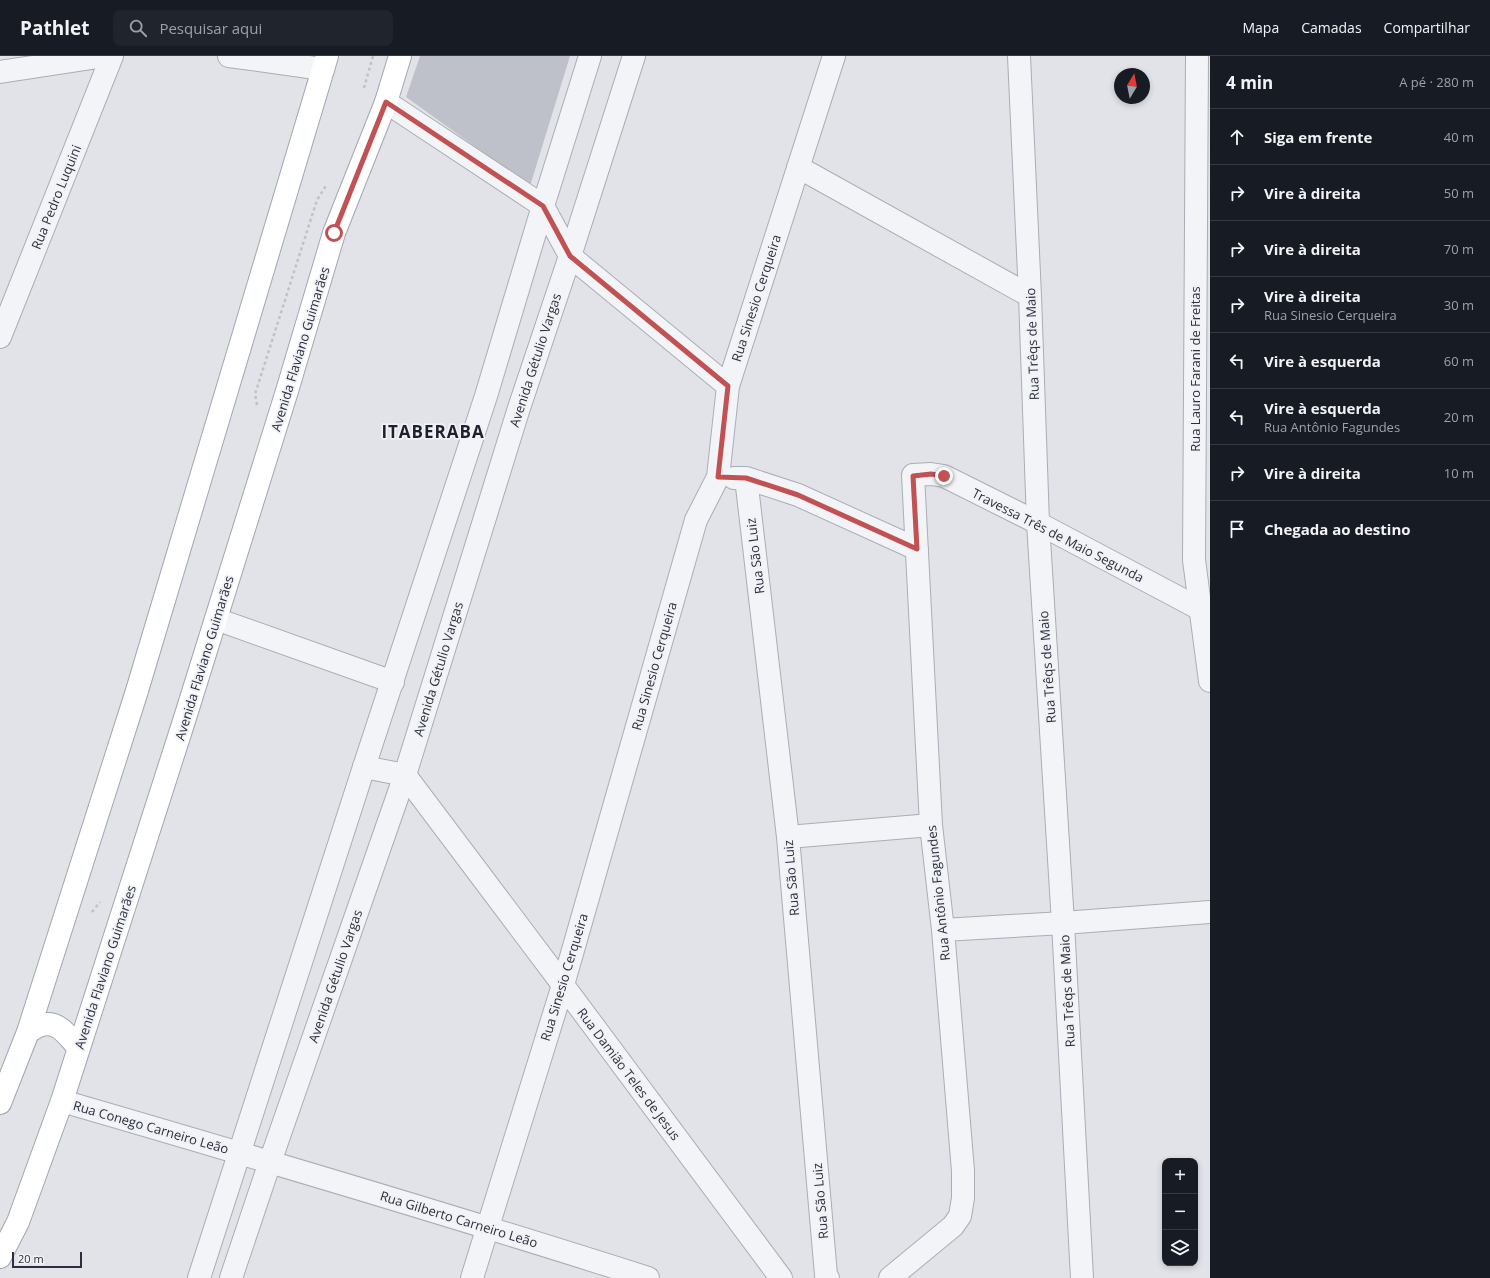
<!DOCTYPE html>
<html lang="pt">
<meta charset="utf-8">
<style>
:root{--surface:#171b24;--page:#20242c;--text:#f1f3f6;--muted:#9ea1a6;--line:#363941}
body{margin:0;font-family:"Open Sans",sans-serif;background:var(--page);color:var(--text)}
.controls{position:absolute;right:12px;bottom:12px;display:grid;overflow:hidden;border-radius:8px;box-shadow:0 2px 6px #0003}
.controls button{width:36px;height:36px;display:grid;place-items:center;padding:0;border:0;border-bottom:1px solid var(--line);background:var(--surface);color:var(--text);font:20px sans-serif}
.compass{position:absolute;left:1114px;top:12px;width:36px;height:36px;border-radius:50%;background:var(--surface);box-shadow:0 2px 6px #0003;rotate:10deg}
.scale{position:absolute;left:12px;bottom:10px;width:70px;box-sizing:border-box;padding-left:4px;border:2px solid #2b2f3e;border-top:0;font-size:11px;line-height:14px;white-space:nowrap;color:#2b2f3e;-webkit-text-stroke:3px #f0f2f6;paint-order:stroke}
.stop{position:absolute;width:12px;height:12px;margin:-9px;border:3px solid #c25153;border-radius:50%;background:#fff}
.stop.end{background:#c25153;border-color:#fff;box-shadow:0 1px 4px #0008}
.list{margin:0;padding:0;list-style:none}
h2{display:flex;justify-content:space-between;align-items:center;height:52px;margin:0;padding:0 16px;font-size:17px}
h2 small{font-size:13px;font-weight:400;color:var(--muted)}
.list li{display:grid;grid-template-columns:26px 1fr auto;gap:12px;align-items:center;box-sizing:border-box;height:56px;padding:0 16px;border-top:1px solid var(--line)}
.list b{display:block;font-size:15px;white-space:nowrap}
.list p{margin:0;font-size:13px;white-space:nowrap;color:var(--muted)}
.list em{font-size:13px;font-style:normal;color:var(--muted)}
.icon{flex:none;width:22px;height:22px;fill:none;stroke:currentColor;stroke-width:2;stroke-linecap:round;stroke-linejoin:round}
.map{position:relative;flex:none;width:1210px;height:1222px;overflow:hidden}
header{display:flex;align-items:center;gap:24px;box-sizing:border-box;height:56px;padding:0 20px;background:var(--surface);border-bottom:1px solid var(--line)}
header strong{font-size:19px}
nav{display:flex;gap:22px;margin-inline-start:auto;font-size:14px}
.search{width:280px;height:36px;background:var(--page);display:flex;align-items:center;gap:10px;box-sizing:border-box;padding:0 14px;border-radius:8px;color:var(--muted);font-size:15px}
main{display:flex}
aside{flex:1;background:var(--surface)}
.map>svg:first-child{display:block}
.building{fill:#bec1ca}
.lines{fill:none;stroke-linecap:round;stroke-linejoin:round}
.minor-casing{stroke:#aaadb5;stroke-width:24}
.tertiary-casing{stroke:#aaadb5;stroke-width:24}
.primary-casing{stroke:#a1a6b3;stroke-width:24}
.path{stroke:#bfc1c7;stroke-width:2.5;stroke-dasharray:3 3;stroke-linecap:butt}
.minor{stroke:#f3f4f7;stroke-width:22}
.tertiary{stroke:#f3f4f7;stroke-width:22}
.primary{stroke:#fff;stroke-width:22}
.route{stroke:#c25153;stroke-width:5}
.labels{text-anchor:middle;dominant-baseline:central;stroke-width:3.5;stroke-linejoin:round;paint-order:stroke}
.street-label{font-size:13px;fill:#2b2f3e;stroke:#f0f2f6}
.district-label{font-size:17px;font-weight:bold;letter-spacing:1px;fill:#1d202f;stroke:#f0f2f6}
</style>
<header>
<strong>Pathlet</strong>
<div class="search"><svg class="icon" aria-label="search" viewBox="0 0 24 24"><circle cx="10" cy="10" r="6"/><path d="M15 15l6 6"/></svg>Pesquisar aqui</div>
<nav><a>Mapa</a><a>Camadas</a><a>Compartilhar</a></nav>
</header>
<main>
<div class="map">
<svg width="1210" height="1222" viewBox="0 0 1210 1222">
<rect width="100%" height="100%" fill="#e1e3e8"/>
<path class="building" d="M420,0H570L530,130L406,41Z"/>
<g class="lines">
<defs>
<path id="minor" d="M229,0L323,13
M1019,0L1030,240L1038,467L1063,867L1082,1222
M0,16L105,0
M386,46L543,150L570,200L728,330
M798,111L1030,240
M0,281L112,0
M734,422H746L798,439L917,493
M746,422L788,781L826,1219L828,1222
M216,563L393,626
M364,711L405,719L563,929L781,1222
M788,781L931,769
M943,874L1063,867L1210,856
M62,1045C258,1102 454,1160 648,1222
M472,1222L563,929L696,464L718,421L728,330L834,0
M890,1222L953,1170L960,1160L963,1142V1115L943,874L931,769L913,419L931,418L944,420L1038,467L1200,553"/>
<path id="tertiary" d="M1197,0L1194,504L1210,625
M199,1222L364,711L486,340L543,150L590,0
M231,1222L270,1106L405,719L519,352L570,200L634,0"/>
<path id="primary" d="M28,976C32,974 37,970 42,969C59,964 69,982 79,992
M0,1047L28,976L136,638L327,0
M0,1201L18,1166L62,1045L184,665L287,335L334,177L386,46L400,0"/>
</defs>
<use href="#minor" class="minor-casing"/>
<use href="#tertiary" class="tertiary-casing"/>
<use href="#primary" class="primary-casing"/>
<path class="path" d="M364,32L373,0
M257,349L255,338L317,144L327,128
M92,856L100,846"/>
<use href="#minor" class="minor"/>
<use href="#tertiary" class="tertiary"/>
<use href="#primary" class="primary"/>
</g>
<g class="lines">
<path class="route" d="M334,177L386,46L543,150L570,200L728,330L718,421L746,422L798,439L917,493L913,420L931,418L944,420"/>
</g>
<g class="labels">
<g class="street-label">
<text transform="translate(56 141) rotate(-68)">Rua Pedro Luquini</text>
<text transform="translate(756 242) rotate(-72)">Rua Sinesio Cerqueira</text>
<text transform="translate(1032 288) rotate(-92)">Rua Trêqs de Maio</text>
<text transform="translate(300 293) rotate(-73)">Avenida Flaviano Guimarães</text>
<text transform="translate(535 304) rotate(-72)">Avenida Gétulio Vargas</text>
<text transform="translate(1195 313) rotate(-90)">Rua Lauro Farani de Freitas</text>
<text transform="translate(1058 479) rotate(27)">Travessa Três de Maio Segunda</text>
<text transform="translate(755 500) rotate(-97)">Rua São Luiz</text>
<text transform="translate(204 602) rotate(-73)">Avenida Flaviano Guimarães</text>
<text transform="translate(654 610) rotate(-74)">Rua Sinesio Cerqueira</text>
<text transform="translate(1047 611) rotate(-94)">Rua Trêqs de Maio</text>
<text transform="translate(438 613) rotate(-73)">Avenida Gétulio Vargas</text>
<text transform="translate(791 822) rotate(-95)">Rua São Luiz</text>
<text transform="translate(938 837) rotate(-96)">Rua Antônio Fagundes</text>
<text transform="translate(105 911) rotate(-72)">Avenida Flaviano Guimarães</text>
<text transform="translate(335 920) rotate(-71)">Avenida Gétulio Vargas</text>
<text transform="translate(564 921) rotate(-73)">Rua Sinesio Cerqueira</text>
<text transform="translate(1067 935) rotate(-93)">Rua Trêqs de Maio</text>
<text transform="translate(629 1018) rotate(53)">Rua Damião Teles de Jesus</text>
<text transform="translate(151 1071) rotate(16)">Rua Conego Carneiro Leão</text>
<text transform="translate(820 1145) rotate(-95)">Rua São Luiz</text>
<text transform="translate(459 1163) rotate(17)">Rua Gilberto Carneiro Leão</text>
</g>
<g class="district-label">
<text x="433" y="375">ITABERABA</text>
</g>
</g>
</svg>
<div class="controls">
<button>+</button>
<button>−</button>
<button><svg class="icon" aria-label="layers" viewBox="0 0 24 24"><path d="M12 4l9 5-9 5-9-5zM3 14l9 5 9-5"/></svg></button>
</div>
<svg class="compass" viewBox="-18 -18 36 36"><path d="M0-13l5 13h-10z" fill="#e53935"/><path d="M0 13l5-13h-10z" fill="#9ea1a6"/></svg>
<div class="scale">20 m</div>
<div class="stop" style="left:334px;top:177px"></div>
<div class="stop end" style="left:944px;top:420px"></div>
</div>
<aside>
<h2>4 min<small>A pé · 280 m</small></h2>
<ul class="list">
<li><svg class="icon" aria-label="ahead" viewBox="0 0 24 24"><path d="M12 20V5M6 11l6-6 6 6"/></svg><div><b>Siga em frente</b></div><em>40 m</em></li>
<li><svg class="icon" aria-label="right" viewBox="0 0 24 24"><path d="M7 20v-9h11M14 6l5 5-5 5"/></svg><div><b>Vire à direita</b></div><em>50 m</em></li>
<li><svg class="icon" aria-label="right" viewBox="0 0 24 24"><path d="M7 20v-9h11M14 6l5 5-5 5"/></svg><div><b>Vire à direita</b></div><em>70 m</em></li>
<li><svg class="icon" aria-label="right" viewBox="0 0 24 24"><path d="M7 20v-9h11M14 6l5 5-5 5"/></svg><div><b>Vire à direita</b><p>Rua Sinesio Cerqueira</p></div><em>30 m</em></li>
<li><svg class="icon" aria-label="left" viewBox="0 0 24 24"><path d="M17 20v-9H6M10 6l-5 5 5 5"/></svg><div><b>Vire à esquerda</b></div><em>60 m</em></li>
<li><svg class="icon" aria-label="left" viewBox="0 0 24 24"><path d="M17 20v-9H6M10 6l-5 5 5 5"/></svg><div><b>Vire à esquerda</b><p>Rua Antônio Fagundes</p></div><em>20 m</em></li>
<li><svg class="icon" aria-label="right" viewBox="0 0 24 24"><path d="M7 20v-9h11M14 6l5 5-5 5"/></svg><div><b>Vire à direita</b></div><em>10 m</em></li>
<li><svg class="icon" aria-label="arrive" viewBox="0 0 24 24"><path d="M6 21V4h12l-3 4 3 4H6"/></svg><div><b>Chegada ao destino</b></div></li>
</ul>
</aside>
</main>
